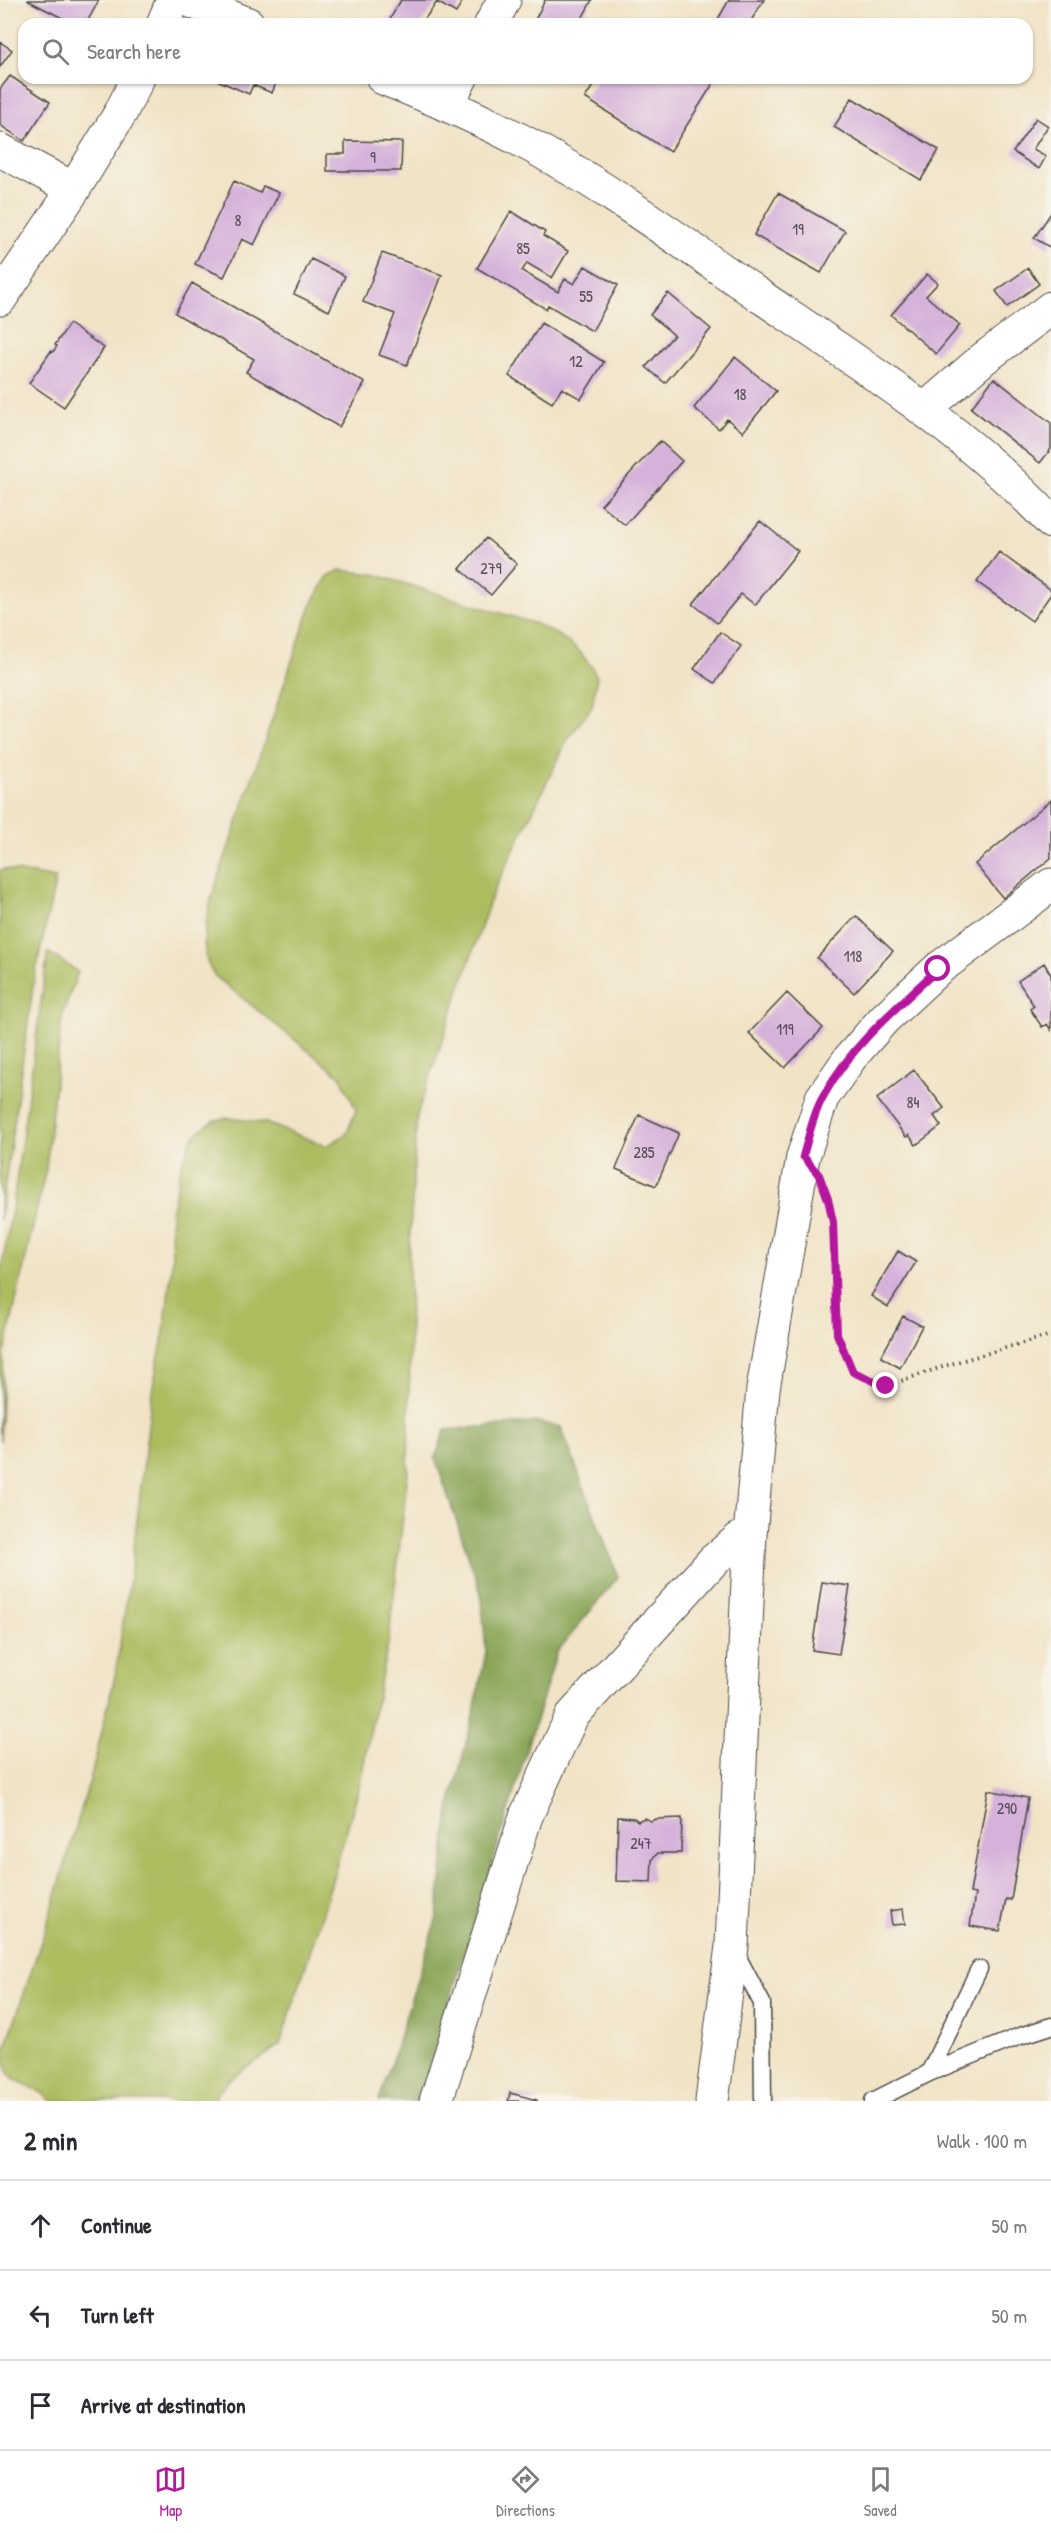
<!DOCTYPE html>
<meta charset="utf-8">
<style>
:root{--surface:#fff;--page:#f7f7f7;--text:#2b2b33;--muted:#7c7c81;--line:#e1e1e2;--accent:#b5179e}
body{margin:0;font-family:"Patrick Hand",sans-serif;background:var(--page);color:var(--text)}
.stop{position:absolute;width:18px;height:18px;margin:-14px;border:4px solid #b5179e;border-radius:50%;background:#fff}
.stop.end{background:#b5179e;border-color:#fff;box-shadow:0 2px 6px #0008}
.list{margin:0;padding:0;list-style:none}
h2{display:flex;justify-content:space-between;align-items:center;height:78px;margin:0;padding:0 24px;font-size:26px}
h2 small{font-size:20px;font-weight:400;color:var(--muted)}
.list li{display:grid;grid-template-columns:39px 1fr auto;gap:18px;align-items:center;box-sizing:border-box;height:90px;padding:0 24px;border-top:2px solid var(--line)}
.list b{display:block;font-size:22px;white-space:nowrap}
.list em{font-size:20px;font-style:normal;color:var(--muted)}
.icon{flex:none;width:33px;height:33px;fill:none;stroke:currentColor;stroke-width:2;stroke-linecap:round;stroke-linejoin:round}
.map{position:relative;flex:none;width:1051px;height:2101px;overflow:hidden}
.search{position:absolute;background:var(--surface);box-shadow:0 2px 4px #0004;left:18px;right:18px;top:18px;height:66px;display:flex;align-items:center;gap:15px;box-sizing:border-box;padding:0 21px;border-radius:18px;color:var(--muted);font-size:22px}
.sheet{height:348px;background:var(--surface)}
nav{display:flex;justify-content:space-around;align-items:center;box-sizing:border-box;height:84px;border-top:2px solid var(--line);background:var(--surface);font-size:16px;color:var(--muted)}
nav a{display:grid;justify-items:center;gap:3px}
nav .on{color:var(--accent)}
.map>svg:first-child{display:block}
.green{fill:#acbc5f;stroke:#6c7445;stroke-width:1.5}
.forest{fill:#89a456;stroke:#5a6840;stroke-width:1.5}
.building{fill:#d5b2da}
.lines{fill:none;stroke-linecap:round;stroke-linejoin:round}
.lane-casing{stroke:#494742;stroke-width:19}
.street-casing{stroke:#494742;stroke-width:35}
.path{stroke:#494742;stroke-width:4;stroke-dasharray:1.5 4.5;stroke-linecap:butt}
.lane{stroke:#fff;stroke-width:16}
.street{stroke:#fff;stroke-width:33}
.route{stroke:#b5179e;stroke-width:8}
.labels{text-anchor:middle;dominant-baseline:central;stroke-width:6;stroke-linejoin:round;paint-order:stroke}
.number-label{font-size:16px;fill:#564d57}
</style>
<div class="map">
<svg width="1051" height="2101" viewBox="0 0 1051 2101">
<rect width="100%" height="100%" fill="#f7f3e8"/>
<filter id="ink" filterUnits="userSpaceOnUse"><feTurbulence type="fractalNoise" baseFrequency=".0167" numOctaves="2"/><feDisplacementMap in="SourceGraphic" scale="12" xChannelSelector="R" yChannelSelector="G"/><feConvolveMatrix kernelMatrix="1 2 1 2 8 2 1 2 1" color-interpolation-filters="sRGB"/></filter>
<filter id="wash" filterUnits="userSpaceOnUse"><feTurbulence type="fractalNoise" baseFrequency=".008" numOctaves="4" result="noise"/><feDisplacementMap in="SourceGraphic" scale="24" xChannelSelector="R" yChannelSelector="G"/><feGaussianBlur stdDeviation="1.35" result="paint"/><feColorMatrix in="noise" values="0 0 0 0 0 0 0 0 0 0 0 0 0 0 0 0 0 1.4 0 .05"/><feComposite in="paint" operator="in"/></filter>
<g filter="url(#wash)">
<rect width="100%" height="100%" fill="#f1e3c6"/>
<path class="green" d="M340,570L374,574L536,624L560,636L579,651L592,667L597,677L592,707L568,739L492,895L417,1115L409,1254L410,1344L408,1472L389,1638L359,1788L321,1918L280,2045L229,2080L216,2095L215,2101H51C33,2079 1,2089 5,2050L51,1912L92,1773L115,1676L131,1572L152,1391L164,1332L172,1263L171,1213L181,1166L191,1140L201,1129L215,1120L229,1118L266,1123L327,1146L347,1133L356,1110L341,1077L215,976C197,954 206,922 212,896L310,608L327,577Z
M4,869L56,878L34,980L0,1220V870Z
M48,952L78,972L62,1016L46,1169L4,1354L0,1441V1276L13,1204Z"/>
<path class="forest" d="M538,1422L561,1427L618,1577L557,1652L419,2101H379L437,1917L449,1810L473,1716L486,1652L481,1593L435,1458L445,1430Z"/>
<g id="blocks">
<path class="building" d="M27,0H99L86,24H74Z
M401,0H463L456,13L437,2L421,24H387Z
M545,0H592L579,24H533Z
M729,0H764L749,24H726L718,19Z
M0,42L12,50L0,67Z
M10,76L50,102L24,141L0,125V89Z
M212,78H278L272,93L253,85L249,94Z
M598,78H714L716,79L670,152L585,98Z
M852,98L939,150L921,180L834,127Z
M1036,118L1048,126L1033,149L1046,156L1039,169L1013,152Z
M345,141L402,142L401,171H327V154H345Z
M234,181L260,193L263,186L279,193L254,245L242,239L224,277L195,264Z
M778,193L845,231L821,273L754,235Z
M511,211L545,232L543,236L568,251L552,278L527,263L522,271L558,292L565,279L574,284L585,266L618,285L592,331L548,305L546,309L477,268Z
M1051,213V248L1034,238Z
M382,253L442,275L407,365L379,355L395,314L363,302Z
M311,259L345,276L329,311L294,294Z
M1028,268L1039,284L1007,307L996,291Z
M927,274L938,283L926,296L960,325L936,354L891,315Z
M192,283L365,383L339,427L246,372L254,359L175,313Z
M668,293L711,329L665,383L646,367L674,335L650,315Z
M541,323L604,362L581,399L562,388L552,403L509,376Z
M69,324L104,348L64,407L29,383L51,351L53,352L57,346L55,345Z
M735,357L776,391L743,432L727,419L719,429L694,408Z
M994,378L1051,423V449L1040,463L971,408Z
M660,441L682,461L625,525L601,505Z
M760,521L798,551L755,605L741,594L717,623L693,604Z
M486,538L517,564L491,595L460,569Z
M999,552L1051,590V594L1032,621L977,582Z
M720,632L741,646L715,683L694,669Z
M1051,800V858L1003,898L975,864Z
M856,916L893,951L854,993L817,958Z
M1044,963L1051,975V1030L1047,1024L1042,1027L1030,1009L1034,1006L1018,981Z
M787,993L823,1028L785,1068L749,1033Z
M914,1070L944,1108L934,1116L941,1126L916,1145L909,1135L906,1137L877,1099Z
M639,1115L679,1133L656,1186L616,1169Z
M898,1251L916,1262L888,1307L871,1296Z
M903,1316L922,1326L900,1368L881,1357Z
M822,1582L850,1586L839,1654L812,1650Z
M988,1790L1028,1798L1011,1900L1006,1899L1000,1931L970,1926L975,1894L970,1893Z
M618,1817L634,1818L638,1821L644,1818L651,1821L656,1819L682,1818L681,1853H658L652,1859L651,1882L616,1881Z
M903,1909L905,1924L892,1925L890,1911Z
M510,2093L537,2100V2101H508Z"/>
</g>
</g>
<g filter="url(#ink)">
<use href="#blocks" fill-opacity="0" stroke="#494742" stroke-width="1.5"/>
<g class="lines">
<defs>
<path id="lane" d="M735,1952L762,2003L763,2101
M929,2073L1020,2036L1051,2026
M873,2101L929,2073L979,1969"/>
<path id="street" d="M188,0L248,24
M163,24L173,0
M491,24L504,0
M383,78C435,99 486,121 535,148C615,193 690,248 766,300C865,367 969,434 1051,522
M447,104L461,78
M0,150L74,189
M0,299L74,189L121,112L138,78
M924,410L983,359L1051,308
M436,2101L526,1816L572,1716L713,1561L739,1539L750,1535
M712,2101L732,1946L750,1535L763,1389L803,1157L822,1098L850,1058L884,1019L938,969L1051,885"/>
</defs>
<use href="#lane" class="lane-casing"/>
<use href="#street" class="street-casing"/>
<path class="path" d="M829,1206L833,1222L837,1334L853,1372L886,1386L957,1362L1051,1335"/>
<use href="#lane" class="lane"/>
<use href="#street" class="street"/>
</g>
</g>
<g class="lines" filter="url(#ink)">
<path class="route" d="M886,1386L853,1372L837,1334L833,1222L828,1199L819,1175L803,1156C809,1136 813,1114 824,1095C851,1046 897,1007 938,969"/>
</g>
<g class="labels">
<g class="number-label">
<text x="373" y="157">9</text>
<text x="238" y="220">8</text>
<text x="798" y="229">19</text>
<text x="523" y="248">85</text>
<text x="586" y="296">55</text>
<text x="576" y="361">12</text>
<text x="740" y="394">18</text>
<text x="491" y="568">279</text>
<text x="853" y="956">118</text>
<text x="785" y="1029">119</text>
<text x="913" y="1102">84</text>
<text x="644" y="1152">285</text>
<text x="1007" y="1808">290</text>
<text x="641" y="1843">247</text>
</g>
</g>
</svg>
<div class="stop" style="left:938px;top:969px"></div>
<div class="stop end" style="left:886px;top:1386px"></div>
<div class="search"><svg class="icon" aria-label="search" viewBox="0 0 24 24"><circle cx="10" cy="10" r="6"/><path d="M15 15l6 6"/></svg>Search here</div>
</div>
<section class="sheet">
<h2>2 min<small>Walk · 100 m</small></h2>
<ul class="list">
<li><svg class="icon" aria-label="ahead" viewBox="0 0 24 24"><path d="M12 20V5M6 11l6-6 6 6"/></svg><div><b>Continue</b></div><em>50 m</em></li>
<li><svg class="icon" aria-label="left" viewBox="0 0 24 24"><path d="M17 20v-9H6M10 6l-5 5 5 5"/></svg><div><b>Turn left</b></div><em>50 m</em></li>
<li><svg class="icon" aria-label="arrive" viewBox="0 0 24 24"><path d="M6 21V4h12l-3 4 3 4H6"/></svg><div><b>Arrive at destination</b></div></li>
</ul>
</section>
<nav>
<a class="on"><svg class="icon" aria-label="map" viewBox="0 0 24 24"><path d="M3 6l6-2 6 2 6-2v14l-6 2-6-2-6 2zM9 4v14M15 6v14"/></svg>Map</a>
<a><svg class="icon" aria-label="directions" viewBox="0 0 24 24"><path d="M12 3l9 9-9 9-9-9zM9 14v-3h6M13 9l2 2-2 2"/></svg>Directions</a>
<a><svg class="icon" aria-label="saved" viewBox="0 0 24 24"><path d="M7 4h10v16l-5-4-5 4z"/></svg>Saved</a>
</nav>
